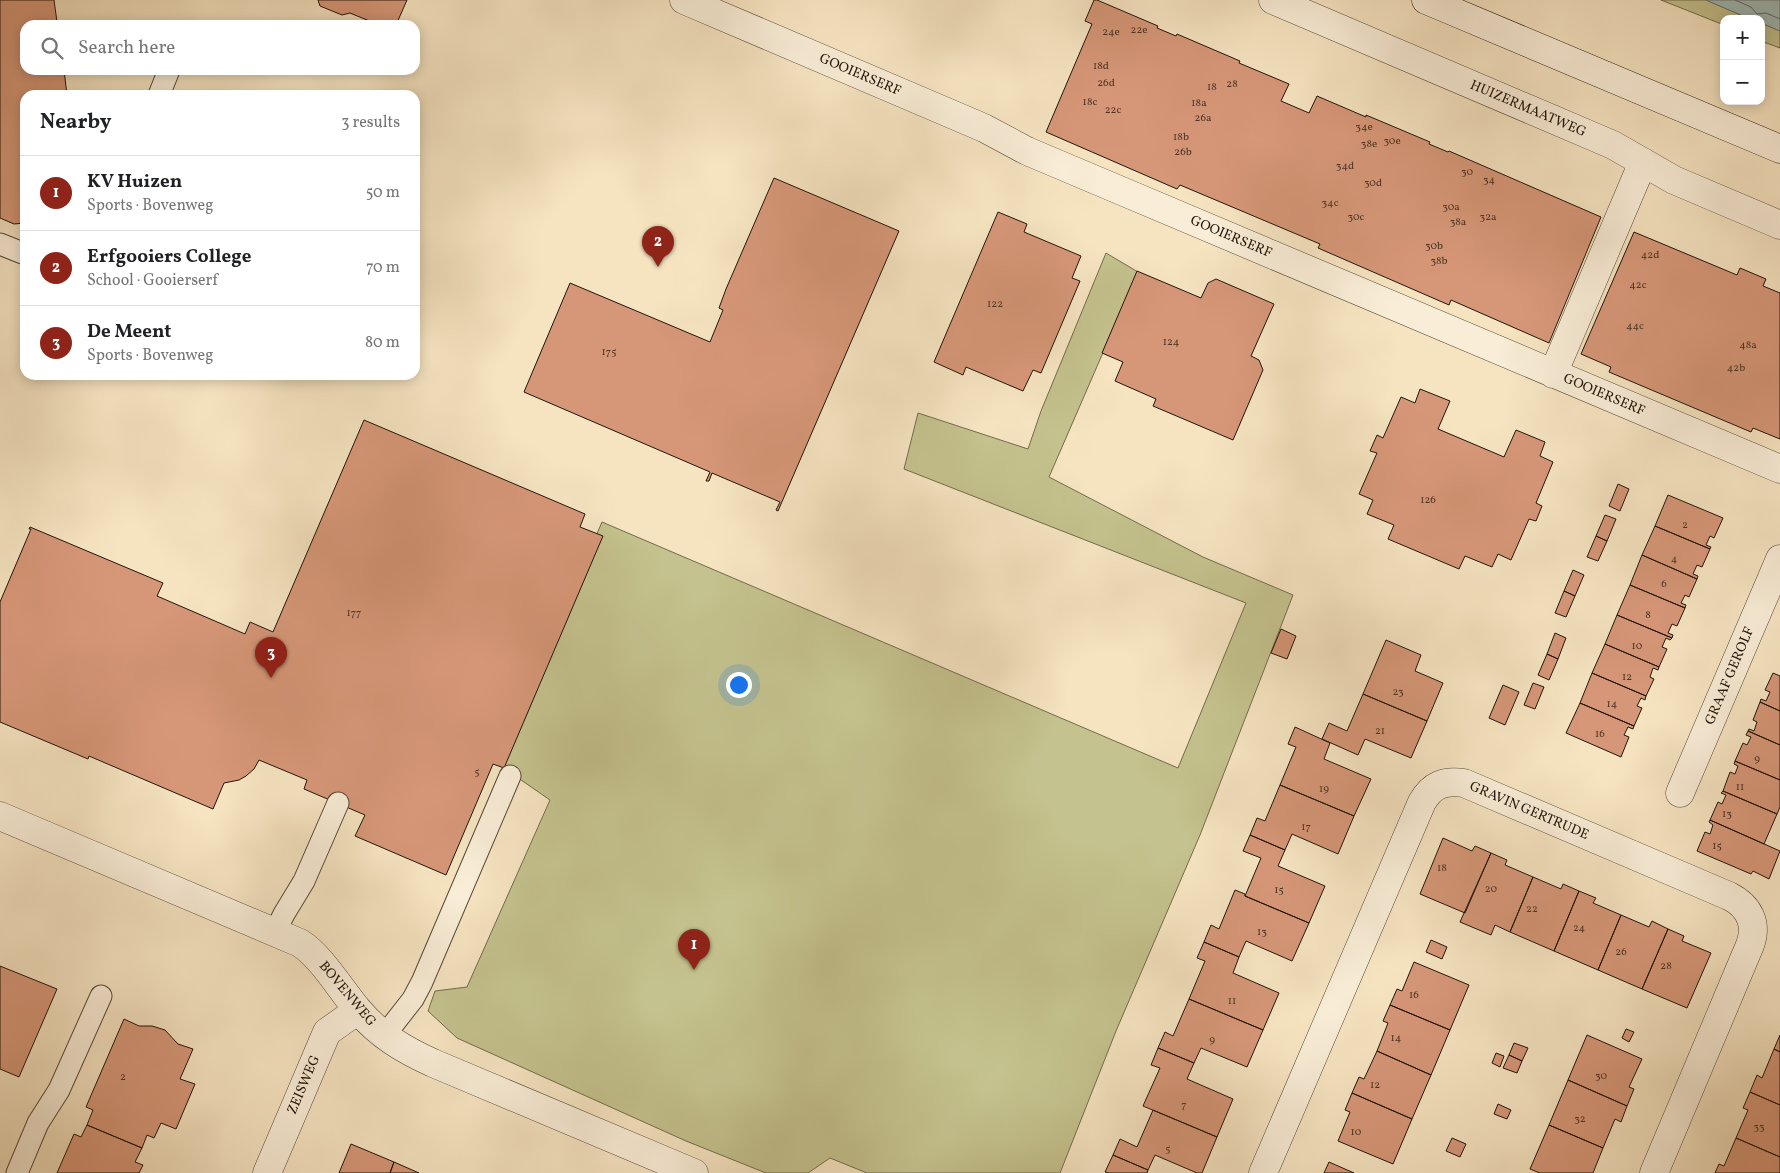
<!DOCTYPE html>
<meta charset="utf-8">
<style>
:root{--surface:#fff;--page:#f6f6f6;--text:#202124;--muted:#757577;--line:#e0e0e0;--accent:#8f2418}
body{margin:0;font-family:Vollkorn,serif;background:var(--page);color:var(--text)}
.controls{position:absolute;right:15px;top:15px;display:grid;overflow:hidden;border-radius:10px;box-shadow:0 2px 12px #0003}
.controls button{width:45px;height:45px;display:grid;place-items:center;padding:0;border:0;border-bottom:1px solid var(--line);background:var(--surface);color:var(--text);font:25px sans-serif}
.you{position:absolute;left:738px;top:684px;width:18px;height:18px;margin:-12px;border:4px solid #fff;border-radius:50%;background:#1a73e8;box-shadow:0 0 0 8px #1a73e833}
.badge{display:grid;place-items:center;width:32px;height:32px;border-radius:50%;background:var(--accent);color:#fff;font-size:16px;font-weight:700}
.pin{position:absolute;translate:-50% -41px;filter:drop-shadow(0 1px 2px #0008)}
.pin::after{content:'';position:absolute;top:26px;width:18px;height:15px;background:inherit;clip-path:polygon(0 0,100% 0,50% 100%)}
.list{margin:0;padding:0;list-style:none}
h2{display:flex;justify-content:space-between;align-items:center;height:65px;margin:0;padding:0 20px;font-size:21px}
h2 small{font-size:16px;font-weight:400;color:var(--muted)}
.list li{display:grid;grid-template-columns:32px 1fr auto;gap:15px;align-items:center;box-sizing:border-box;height:75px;padding:0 20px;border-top:1px solid var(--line)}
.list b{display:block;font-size:19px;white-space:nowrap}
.list p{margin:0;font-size:16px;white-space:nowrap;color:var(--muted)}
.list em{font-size:16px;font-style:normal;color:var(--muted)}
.icon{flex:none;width:28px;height:28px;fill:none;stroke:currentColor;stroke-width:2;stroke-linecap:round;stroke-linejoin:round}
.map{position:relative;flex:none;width:1780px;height:1173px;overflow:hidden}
.search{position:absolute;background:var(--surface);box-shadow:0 2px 12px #0003;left:20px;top:20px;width:400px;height:55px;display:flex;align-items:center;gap:12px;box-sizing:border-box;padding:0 18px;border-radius:15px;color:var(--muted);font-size:19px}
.panel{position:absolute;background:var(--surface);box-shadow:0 2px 12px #0003;left:20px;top:90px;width:400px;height:290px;border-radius:15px}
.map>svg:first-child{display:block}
.green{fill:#c4c28e;stroke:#726b4b}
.water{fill:#9fbdba;stroke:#6c7973}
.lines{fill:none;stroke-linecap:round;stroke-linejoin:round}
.shore{stroke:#606861;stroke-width:1}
.building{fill:#d69778;stroke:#201408}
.service-casing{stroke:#564836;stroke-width:23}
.minor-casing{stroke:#564836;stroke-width:29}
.secondary-casing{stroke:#201408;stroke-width:29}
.service{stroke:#f9edd7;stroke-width:21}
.minor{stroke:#f9edd7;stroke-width:28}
.secondary{stroke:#f9edd7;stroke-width:28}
.labels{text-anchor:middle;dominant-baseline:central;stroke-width:4.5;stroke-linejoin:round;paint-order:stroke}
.number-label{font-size:11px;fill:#4e3524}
.street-label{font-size:14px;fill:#201408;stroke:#f9edd7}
</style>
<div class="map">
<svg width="1780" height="1173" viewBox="0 0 1780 1173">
<rect width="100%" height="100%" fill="#f6e4c1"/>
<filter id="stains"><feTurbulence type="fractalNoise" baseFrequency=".004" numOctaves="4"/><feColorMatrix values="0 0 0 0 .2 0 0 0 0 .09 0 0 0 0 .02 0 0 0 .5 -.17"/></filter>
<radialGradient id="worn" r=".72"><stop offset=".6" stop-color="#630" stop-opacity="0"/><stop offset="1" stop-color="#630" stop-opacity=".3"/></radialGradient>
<path class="green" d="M1661,0H1706L1750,19H1724V25Z
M1761,23L1780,31V48L1761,41Z
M1106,253L1138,272L1049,477L1203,557L1293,595L1200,835L1116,1031L1060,1173H867L830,1158L808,1173H766L686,1141L457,1038L428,1011L435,991L467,987L550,800L498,764L602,522L1178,768L1246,603L904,469L918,413L1028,449L1041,411Z"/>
<path class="water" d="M1706,0H1780V31L1761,23V19H1750Z"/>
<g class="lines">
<path class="shore" d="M1735,0L1751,7L1757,14L1766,13L1780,19"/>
</g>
<path class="building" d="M0,0H54L57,22L61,25H25V70H64L67,95H25V223L14,224L0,218Z
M318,0H407L396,25H379L350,13L342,15L320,6Z
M1094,0H1097L1158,26L1157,28L1176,36L1177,34L1240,61L1239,63L1289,84L1281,101L1309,113L1317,96L1366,117V115L1430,142L1429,144L1448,152L1449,151L1601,217L1549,343L1451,300L1449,305L1318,248L1320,244L1180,185L1177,189L1046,132L1092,24L1085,21Z
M774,178L899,231L778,511L776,510L780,502L712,473L709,481H706L710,472L524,392L570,283L710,342L723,310L719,308L726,289Z
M998,212L1027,224L1024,232L1081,256L1072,278L1080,281L1041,373L1033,370L1023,391L966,367L963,375L934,362Z
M1634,232L1737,275L1740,268L1766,279L1763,286L1780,293V439L1753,428L1751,432L1609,372L1611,367L1581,354Z
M1137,271L1201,298L1208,283L1216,279L1274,304L1251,356L1259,360L1263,370L1233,440L1153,406L1156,399L1115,381L1123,362L1102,353Z
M1420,389L1450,401L1438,429L1504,457L1516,430L1545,442L1540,456L1553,462L1536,503L1542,506L1536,521L1529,519L1511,560L1498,554L1492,567L1465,556L1459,569L1388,539L1394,525L1367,514L1373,500L1359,494L1377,453L1370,451L1377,435L1383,438L1401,397L1415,403Z
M364,420L585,514L580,527L603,536L504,768L493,764L446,875L355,836L365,815L304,789L307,780L259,760L254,769L246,776L239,780L224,783L213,809L89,756L88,759L0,722V602L31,529H29L30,527L163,583L157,596L245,634L250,622L273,632Z
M1618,484L1629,489L1620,511L1609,506Z
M1668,495L1723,518L1714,538L1710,536L1706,545L1711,547L1710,549L1655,526Z
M1605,515L1616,519L1607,541L1596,536Z
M1655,526L1710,549L1702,567L1697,565L1693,574L1698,576L1697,579L1642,555Z
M1596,536L1607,541L1598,561L1587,557Z
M1642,555L1697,579L1689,597L1685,595L1681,603L1686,605L1685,608L1630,585Z
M1573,570L1584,575L1575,596L1564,591Z
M1630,585L1685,608L1677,626L1672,624L1668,633L1673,635L1672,638L1617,615Z
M1564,591L1575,596L1566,617L1555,613Z
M1617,615L1672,638L1670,640L1666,638L1662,647L1667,649L1659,667L1605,644Z
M1281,629L1296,636L1287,659L1271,653Z
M1555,633L1566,638L1558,659L1547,654Z
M1386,640L1421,655L1415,671L1443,683L1427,721L1363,694Z
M1605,644L1659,667L1658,670L1653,668L1650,677L1654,679L1646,696L1592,673Z
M1547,654L1558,659L1549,680L1538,675Z
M1592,673L1646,696L1645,700L1641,698L1637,706L1642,708L1634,726L1580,703Z
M1773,673L1780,676V711L1760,702L1761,699L1766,701L1770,692L1765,690Z
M1533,683L1544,687L1535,709L1524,705Z
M1503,685L1519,692L1505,725L1489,718Z
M1363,694L1427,721L1411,758L1365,739L1358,755L1322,739L1329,723L1347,731Z
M1760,702L1780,711V745L1748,731L1749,729L1754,731L1757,722L1753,720Z
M1580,703L1634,726L1633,729L1628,727L1624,735L1629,737L1621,757L1566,733Z
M1295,727L1330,743L1324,759L1371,779L1354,816L1280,785L1296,747L1288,744Z
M1748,731L1780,745V780L1735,761L1743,743L1747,745L1751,737L1746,735Z
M1735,761L1780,780V807L1777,814L1723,791L1730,772L1735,774L1738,766L1734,764Z
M1280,785L1354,816L1338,854L1292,834L1285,850L1250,835L1257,818L1265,821Z
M1723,791L1777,814L1764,844L1710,820L1718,802L1722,804L1726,795L1721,793Z
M1710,820L1780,851L1769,879L1753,871L1751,874L1697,851L1705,832L1710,834L1713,825L1709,822Z
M1250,835L1285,850L1278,866L1325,886L1309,923L1245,896L1261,858L1243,851Z
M1443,838L1472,851L1475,846L1491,853L1465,913L1420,894Z
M1491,853L1507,860L1505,865L1533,877L1510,932L1495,925L1491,935L1460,922Z
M1533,877L1561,889L1563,884L1579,891L1554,951L1510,932Z
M1235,890L1245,894V896L1309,923L1292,961L1246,941L1239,957L1204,942L1211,925L1219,929Z
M1579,891L1596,898L1593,903L1621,915L1598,970L1554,951Z
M1621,915L1649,927L1652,921L1668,929L1642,989L1598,970Z
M1668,929L1684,936L1682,941L1711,953L1687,1008L1642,989Z
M1431,940L1447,947L1442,959L1426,952Z
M1204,942L1239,957L1233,973L1279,993L1263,1030L1189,999L1205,961L1197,958Z
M1414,962L1469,985L1450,1030L1390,1005L1397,989L1402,991Z
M0,966L57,989L19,1077L0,1069Z
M1189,999L1263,1030L1247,1067L1201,1048L1194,1063L1158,1048L1165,1032L1173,1036Z
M1390,1005L1450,1030L1431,1075L1377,1051L1388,1023L1383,1021Z
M124,1019L139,1026H152L165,1030L178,1044L193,1049L180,1079L195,1084L176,1129L161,1123L154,1138L147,1135L142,1148L87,1125L93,1110L86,1107Z
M1626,1029L1634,1032L1629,1042L1622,1038Z
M1587,1035L1642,1059L1629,1087L1634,1089L1627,1106L1568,1080Z
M1780,1035V1052L1774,1049Z
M1514,1043L1528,1048L1522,1061L1509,1055Z
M1158,1048L1194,1063L1187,1079L1233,1099L1217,1137L1143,1106L1160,1068L1151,1065Z
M1774,1049L1780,1052V1105L1750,1092L1757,1075L1762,1078Z
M1377,1051L1431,1075L1412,1119L1352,1093L1359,1077L1364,1079Z
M1496,1053L1504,1056L1500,1067L1492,1063Z
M1509,1055L1522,1061L1517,1073L1503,1068Z
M1568,1080L1627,1106L1621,1122L1615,1119L1603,1148L1549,1125Z
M1750,1092L1780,1105V1157L1736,1138L1748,1110L1743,1108Z
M1352,1093L1412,1119L1393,1164L1338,1141L1350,1112L1345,1110Z
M1498,1104L1511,1110L1507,1119L1494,1114Z
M1153,1110L1217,1137L1202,1173H1197L1155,1155L1148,1170L1113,1155L1120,1139L1137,1147Z
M87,1125L142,1148L135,1162L143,1165L139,1173H57L74,1134L81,1137Z
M1549,1125L1603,1148L1593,1173H1540L1530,1169Z
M1452,1138L1466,1144L1460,1157L1446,1151Z
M1736,1138L1780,1157V1173H1715L1719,1164L1724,1166Z
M351,1144L394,1162L390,1173H339Z
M1113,1155L1148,1170L1147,1173H1109L1105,1172Z
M394,1162L419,1173H390Z
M1329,1162L1354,1173H1324Z"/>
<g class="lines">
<defs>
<path id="service" d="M159,95L169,70
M0,244L25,254
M275,932L284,914L304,881L338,803
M384,1036L413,999L422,982L510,776
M17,1173L38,1123L59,1090L101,996"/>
<path id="minor" d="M684,0L984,128L1027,151L1124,192L1780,469
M1273,0L1613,145L1674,180L1780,225
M1553,374L1643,162
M1680,793L1780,559
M0,816L300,943C321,956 341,990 358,1010C379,1035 404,1050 433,1063L694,1173
M267,1173L327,1032L358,1010
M1263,1173L1422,802C1432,785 1444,780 1464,783L1729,896C1749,906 1758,923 1750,945L1654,1173"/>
<path id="secondary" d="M1426,0L1780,149"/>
</defs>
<use href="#service" class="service-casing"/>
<use href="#minor" class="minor-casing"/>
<use href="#secondary" class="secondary-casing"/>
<use href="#service" class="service"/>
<use href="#minor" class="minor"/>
<use href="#secondary" class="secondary"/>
</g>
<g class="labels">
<g class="number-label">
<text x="1139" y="30">22e</text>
<text x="1111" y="32">24e</text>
<text x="1101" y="66">18d</text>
<text x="1106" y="83">26d</text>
<text x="1232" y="84">28</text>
<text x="1212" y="87">18</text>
<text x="1090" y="102">18c</text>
<text x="1199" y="103">18a</text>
<text x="1113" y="110">22c</text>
<text x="1203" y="118">26a</text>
<text x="1364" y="127">34e</text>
<text x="1181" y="137">18b</text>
<text x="1392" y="141">30e</text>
<text x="1369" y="144">38e</text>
<text x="1183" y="152">26b</text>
<text x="1345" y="166">34d</text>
<text x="1467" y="172">30</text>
<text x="1489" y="180">34</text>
<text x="1373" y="183">30d</text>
<text x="1330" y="203">34c</text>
<text x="1451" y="207">30a</text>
<text x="1356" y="217">30c</text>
<text x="1488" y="217">32a</text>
<text x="1458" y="222">38a</text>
<text x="1434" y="246">30b</text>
<text x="1650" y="255">42d</text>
<text x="1439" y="261">38b</text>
<text x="1638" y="285">42c</text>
<text x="995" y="304">122</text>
<text x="1635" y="326">44c</text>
<text x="1171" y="342">124</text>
<text x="1748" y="345">48a</text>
<text x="609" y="352">175</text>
<text x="1736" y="368">42b</text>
<text x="1428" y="500">126</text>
<text x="1685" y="525">2</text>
<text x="1674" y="559">4</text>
<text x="1664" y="584">6</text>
<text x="354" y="613">177</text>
<text x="1648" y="615">8</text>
<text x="1637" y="646">10</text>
<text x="1627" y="677">12</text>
<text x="1398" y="692">23</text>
<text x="1612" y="704">14</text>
<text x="1380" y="731">21</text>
<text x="1600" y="734">16</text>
<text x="1757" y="759">9</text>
<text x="477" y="772">5</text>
<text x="1740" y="787">11</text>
<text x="1324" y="789">19</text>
<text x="1727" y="814">13</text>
<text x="1306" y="827">17</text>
<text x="1717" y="846">15</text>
<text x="1442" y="868">18</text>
<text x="1491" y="889">20</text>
<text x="1279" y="890">15</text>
<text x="1532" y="909">22</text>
<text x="1579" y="928">24</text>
<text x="1262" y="932">13</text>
<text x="1621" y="952">26</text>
<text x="1666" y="966">28</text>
<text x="1414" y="995">16</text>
<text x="1232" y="1001">11</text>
<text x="1396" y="1038">14</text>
<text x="1212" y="1040">9</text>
<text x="1601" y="1076">30</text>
<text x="123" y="1077">2</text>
<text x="1375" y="1085">12</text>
<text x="1184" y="1105">7</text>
<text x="1580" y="1119">32</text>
<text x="1759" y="1127">33</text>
<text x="1356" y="1132">10</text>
<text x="1168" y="1149">5</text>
</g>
<g class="street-label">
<text transform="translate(860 75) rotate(23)">GOOIERSERF</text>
<text transform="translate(1528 109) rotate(23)">HUIZERMAATWEG</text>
<text transform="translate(1231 237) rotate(23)">GOOIERSERF</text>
<text transform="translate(1604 395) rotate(23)">GOOIERSERF</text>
<text transform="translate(1730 676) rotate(-67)">GRAAF GEROLF</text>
<text transform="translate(1529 811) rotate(23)">GRAVIN GERTRUDE</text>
<text transform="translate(347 994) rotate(50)">BOVENWEG</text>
<text transform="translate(304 1085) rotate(-67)">ZEISWEG</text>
</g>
</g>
<rect width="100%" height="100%" filter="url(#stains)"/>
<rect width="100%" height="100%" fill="url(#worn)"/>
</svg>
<div class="controls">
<button>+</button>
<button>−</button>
</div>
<div class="you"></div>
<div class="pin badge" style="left:694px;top:970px">1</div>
<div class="pin badge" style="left:658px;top:267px">2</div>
<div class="pin badge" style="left:271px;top:678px">3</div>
<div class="search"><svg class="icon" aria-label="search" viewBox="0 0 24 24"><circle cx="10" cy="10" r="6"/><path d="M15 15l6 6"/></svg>Search here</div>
<section class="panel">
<h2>Nearby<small>3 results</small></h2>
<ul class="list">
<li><span class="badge">1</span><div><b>KV Huizen</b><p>Sports · Bovenweg</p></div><em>50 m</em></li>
<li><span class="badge">2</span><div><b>Erfgooiers College</b><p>School · Gooierserf</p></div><em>70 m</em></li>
<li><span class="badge">3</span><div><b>De Meent</b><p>Sports · Bovenweg</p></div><em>80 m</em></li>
</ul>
</section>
</div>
